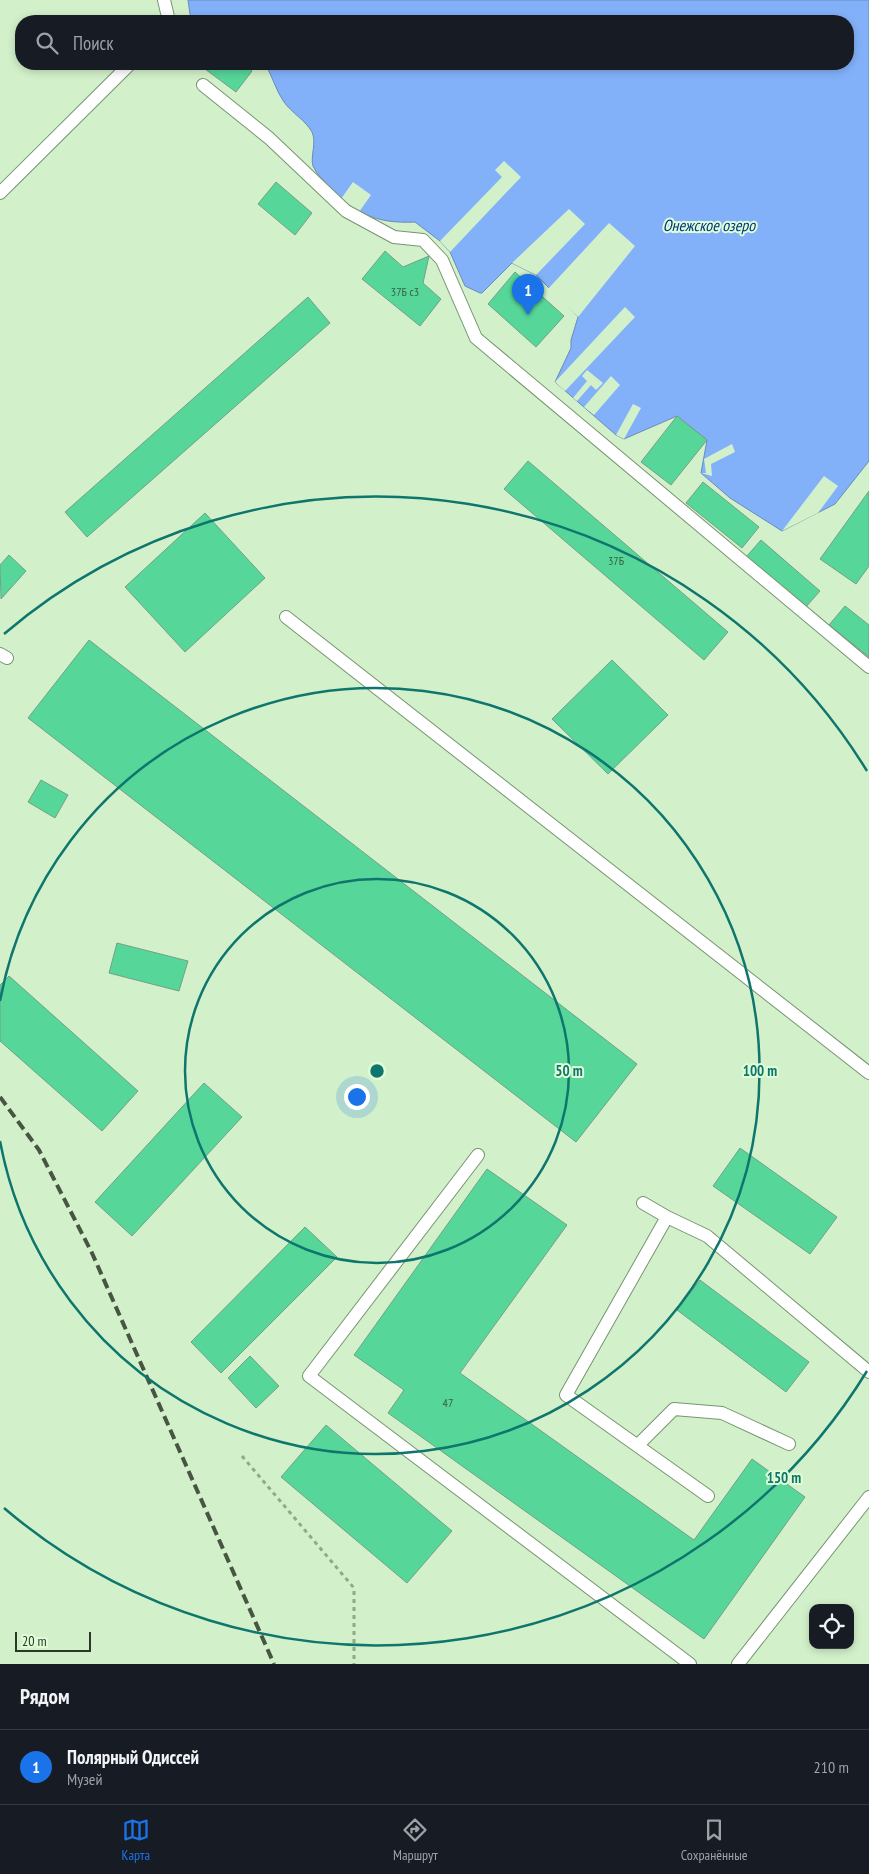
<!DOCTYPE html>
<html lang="ru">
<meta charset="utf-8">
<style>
:root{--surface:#171b24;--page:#20242c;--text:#f1f3f6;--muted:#9ea1a6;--line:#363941;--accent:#1a73e8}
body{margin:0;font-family:"PT Sans Narrow",sans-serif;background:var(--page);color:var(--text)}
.controls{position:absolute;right:15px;bottom:15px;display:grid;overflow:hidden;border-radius:10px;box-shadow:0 2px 8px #0003}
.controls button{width:45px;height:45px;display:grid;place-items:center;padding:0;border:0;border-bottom:1px solid var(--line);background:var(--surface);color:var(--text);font:25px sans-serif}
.scale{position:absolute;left:15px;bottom:12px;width:76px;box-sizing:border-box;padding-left:5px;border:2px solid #2c3728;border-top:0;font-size:14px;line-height:18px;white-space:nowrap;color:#2c3728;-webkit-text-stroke:4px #dffed7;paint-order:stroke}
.you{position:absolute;left:356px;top:1096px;width:18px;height:18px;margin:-12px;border:4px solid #fff;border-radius:50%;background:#1a73e8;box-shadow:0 0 0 8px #1a73e833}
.badge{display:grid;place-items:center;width:32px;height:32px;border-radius:50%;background:var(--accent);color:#fff;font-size:16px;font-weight:700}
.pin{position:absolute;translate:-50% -41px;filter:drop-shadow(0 1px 2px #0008)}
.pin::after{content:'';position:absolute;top:26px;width:18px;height:15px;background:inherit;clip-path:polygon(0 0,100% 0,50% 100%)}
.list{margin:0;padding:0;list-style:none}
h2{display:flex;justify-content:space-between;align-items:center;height:65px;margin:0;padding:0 20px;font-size:21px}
h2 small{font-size:16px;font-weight:400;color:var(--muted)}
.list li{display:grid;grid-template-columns:32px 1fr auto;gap:15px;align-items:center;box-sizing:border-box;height:75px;padding:0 20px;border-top:1px solid var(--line)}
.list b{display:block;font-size:19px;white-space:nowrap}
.list p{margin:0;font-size:16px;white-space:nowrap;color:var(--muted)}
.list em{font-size:16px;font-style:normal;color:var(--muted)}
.icon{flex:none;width:28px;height:28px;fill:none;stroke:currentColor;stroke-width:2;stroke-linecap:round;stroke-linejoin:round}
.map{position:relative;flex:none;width:869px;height:1664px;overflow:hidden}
.search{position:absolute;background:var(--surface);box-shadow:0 2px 8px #0003;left:15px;right:15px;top:15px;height:55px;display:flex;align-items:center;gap:12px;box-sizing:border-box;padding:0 18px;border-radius:20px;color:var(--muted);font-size:19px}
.sheet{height:140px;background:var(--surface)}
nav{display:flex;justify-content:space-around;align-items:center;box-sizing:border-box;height:70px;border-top:1px solid var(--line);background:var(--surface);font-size:14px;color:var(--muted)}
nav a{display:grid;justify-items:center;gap:2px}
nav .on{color:var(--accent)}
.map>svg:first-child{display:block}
.water{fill:#83b1f9;stroke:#698cba}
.pier{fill:#d2f1ca}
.building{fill:#56d699;stroke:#74a087}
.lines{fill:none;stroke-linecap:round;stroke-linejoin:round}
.lane-casing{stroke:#789471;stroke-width:14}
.path{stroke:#91a88a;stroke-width:3;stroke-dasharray:4 4;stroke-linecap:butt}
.lane{stroke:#fff;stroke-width:12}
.rail{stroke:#475542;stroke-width:4;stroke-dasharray:10 5;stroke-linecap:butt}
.ring{fill:none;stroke:#0f766e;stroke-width:2.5}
.labels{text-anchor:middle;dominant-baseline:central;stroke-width:4;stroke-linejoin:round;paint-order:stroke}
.number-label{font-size:12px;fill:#365f44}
.water-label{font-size:16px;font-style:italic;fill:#003481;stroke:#dffed7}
.centre{fill:#0f766e;stroke:#dffed7;stroke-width:2.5}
.ring-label{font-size:15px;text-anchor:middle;font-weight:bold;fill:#0f766e;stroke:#dffed7;stroke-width:4;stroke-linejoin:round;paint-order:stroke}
</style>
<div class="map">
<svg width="869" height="1664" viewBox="0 0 869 1664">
<rect width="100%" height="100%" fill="#d2f1ca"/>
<path class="water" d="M188,0H869V461L835,504L782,531L730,498L701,473L707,440L677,416L624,439L616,435L555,382L571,348V340L578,317L536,275L512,263L482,293H480L465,286L450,252L440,241L415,222C375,224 354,213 327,184C322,179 316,173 313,166C310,156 317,143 312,132C306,121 291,112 284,102C276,91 272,75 265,64H848V21H191Z"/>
<path class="pier" d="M504,161L521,177L450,252L440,241L502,177L495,170Z
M353,182L371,195L359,212L341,199Z
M569,209L585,224L536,275L512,263Z
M609,223L635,246L578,317L548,289Z
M625,307L635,317L565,391L555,382Z
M587,370L603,383L596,390L591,385L577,401L573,398L587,381L582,376Z
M611,376L620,385L594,415L584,407Z
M633,404L641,408L624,439L616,435Z
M732,444L735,452L711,464L712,476L701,473H706L704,459Z
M824,476L838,486L818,513L782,531Z"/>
<path class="building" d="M209,64H243L252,71L236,92L205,69Z
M276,182L312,213L295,235L258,204Z
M385,251L403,267L429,256L423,283L441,299L420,326L362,279Z
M515,272L564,316L536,347L488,304Z
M308,297L330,323L87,537L65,512Z
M677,416L707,440L671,485L641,462Z
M528,461L728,632L704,660L504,489Z
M703,482L759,527L742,548L686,503Z
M869,491V566L856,584L820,559Z
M205,513L265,578L185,652L125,587Z
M761,540L820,591L805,608L746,557Z
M9,555L26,571L1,599L0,565Z
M845,606L869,625V657L829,625Z
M89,640L637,1064L576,1142L28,718Z
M612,660L668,715L608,774L552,719Z
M41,780L68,795L55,818L28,802Z
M117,943L188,961L179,991L109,973Z
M9,976L138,1091L102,1131L0,1041V985Z
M204,1083L242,1117L132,1236L95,1202Z
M740,1148L837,1217L810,1254L713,1186Z
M487,1169L567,1225L460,1373L694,1540L752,1459L805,1497L704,1639L388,1413L404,1390L354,1355Z
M305,1227L337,1257L221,1373L191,1342Z
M700,1280L809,1362L786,1392L677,1310Z
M250,1356L279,1386L256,1408L228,1378Z
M326,1425L452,1531L407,1583L281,1477Z"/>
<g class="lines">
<defs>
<path id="lane" d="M164,0L169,21
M203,85L269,138L346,211L394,237L423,240L442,260L476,338L869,667
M0,193L130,64
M286,617L869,1073
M0,654L7,658
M478,1155L309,1376L690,1664
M643,1203L667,1217L707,1236L869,1372
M667,1217L566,1395L708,1496
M638,1445L674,1409L722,1413L789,1444
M738,1664L869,1497"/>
</defs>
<use href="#lane" class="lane-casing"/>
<path class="path" d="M242,1456L354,1588V1664"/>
<use href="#lane" class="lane"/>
<path class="rail" d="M0,1097L39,1150L92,1253L274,1664"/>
</g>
<g class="ring">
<circle cx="377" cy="1071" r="192"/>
<path d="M0 1001A383 383 0 1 1 0 1141"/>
<path d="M867 1371A575 575 0 0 1 4 1508M4 634A575 575 0 0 1 867 771"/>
</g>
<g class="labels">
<g class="number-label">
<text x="405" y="291">37Б с3</text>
<text x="616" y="560">37Б</text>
<text x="448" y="1402">47</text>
</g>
<g class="water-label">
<text x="709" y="225">Онежское озеро</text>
</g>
</g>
<circle cx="377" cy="1071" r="8" class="centre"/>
<g class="ring-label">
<text x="569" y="1076">50 m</text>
<text x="760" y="1076">100 m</text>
<text x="784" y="1483">150 m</text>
</g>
</svg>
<div class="controls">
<button><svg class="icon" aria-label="locate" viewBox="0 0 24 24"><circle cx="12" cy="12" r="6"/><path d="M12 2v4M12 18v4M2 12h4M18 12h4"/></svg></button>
</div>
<div class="scale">20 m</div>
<div class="you"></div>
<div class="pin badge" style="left:528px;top:315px">1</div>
<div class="search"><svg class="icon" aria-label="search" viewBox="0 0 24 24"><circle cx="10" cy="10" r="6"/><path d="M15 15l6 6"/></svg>Поиск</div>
</div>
<section class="sheet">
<h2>Рядом<small></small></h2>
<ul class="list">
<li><span class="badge">1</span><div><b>Полярный Одиссей</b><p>Музей</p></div><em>210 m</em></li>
</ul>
</section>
<nav>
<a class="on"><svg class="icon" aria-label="map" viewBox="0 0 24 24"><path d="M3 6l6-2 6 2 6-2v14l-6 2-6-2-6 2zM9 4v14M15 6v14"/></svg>Карта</a>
<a><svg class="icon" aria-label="directions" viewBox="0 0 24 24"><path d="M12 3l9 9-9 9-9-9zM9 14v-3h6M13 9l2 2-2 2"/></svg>Маршрут</a>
<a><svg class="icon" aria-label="saved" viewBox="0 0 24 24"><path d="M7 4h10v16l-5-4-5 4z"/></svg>Сохранённые</a>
</nav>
